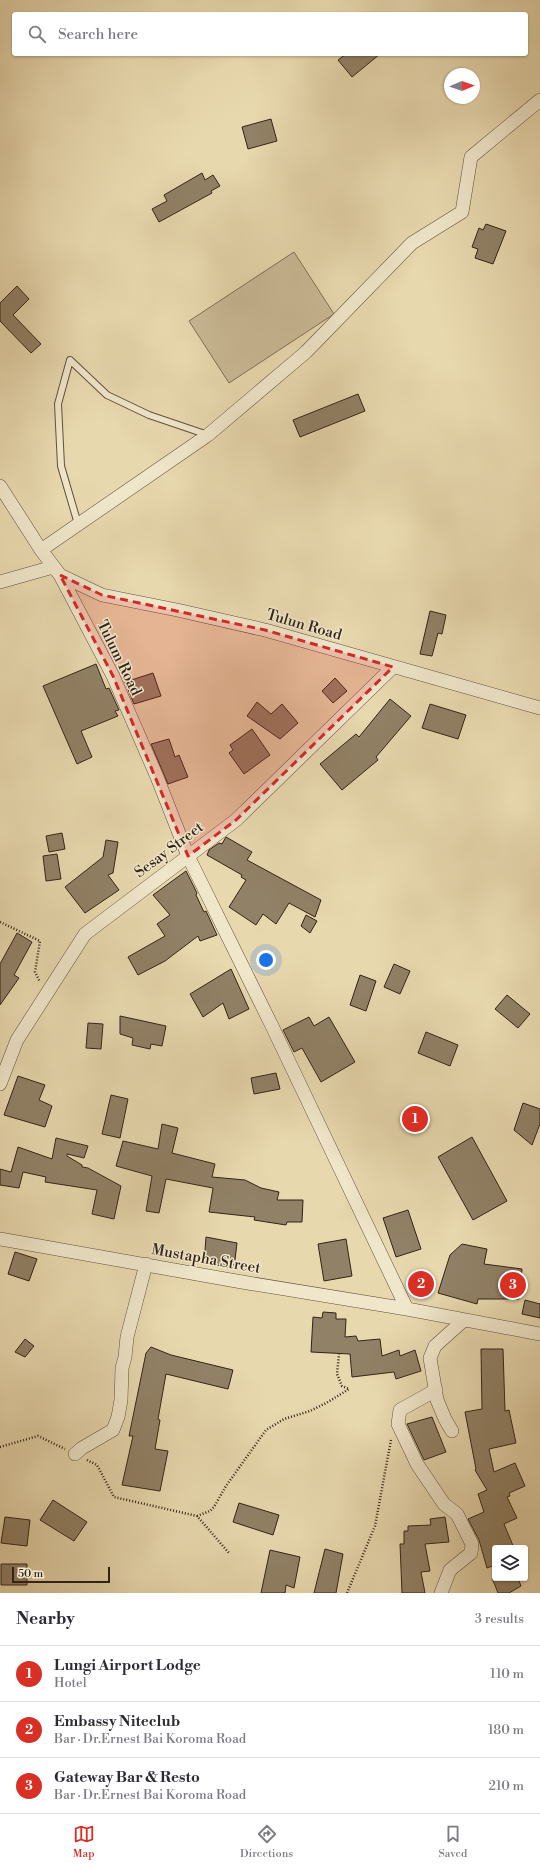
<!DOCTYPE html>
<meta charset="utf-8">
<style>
:root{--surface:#fff;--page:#f7f7f7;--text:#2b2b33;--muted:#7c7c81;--line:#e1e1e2;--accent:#d93025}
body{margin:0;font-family:"Libre Bodoni",serif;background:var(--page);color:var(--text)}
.controls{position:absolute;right:12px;bottom:12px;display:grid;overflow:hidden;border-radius:4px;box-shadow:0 1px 3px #0004}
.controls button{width:36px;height:36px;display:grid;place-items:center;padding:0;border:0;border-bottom:1px solid var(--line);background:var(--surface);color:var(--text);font:20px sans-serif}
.compass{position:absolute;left:444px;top:68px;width:36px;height:36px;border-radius:50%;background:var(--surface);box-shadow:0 1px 3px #0004;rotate:88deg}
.scale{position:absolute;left:12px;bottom:10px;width:98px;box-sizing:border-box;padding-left:4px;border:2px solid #332319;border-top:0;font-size:11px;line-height:14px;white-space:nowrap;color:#332319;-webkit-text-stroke:3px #f0e6ca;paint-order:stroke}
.you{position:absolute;left:266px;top:960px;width:14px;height:14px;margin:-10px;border:3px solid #fff;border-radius:50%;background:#1a73e8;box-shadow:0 0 0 6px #1a73e833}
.badge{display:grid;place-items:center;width:26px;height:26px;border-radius:50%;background:var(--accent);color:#fff;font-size:13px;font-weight:700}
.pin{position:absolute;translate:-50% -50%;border:2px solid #fff;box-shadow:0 1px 4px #0006}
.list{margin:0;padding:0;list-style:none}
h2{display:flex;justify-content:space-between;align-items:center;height:52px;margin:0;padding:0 16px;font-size:17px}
h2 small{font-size:13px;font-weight:400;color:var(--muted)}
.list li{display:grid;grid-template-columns:26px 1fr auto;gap:12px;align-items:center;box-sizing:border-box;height:56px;padding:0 16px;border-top:1px solid var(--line)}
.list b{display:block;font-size:15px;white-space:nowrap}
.list p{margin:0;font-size:13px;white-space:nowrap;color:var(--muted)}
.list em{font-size:13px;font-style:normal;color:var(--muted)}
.icon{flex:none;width:22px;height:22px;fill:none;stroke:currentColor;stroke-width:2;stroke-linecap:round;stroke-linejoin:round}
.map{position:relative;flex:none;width:540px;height:1593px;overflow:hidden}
.search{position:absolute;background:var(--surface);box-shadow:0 1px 3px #0004;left:12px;right:12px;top:12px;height:44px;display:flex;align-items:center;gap:10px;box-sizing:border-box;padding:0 14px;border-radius:4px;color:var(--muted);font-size:15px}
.sheet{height:220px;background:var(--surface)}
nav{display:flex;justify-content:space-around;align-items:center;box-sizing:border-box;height:56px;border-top:1px solid var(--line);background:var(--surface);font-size:11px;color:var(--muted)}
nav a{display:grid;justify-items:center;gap:2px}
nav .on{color:var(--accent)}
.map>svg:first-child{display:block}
.green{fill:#c9b995;stroke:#7e6e57}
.building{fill:#918166;stroke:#332319}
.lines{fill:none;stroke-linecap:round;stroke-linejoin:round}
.service-casing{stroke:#60503e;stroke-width:8}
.minor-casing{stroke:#60503e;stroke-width:14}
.path{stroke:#332319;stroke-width:2.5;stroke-dasharray:1 2;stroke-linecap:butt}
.service{stroke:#f0e6ca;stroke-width:6}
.minor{stroke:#f0e6ca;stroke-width:13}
.marked{fill:#d62828;fill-opacity:0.2;stroke:#d62828;stroke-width:3;stroke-dasharray:8 5;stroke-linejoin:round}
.labels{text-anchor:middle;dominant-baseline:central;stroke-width:3;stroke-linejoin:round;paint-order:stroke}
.street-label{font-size:15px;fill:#332319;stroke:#f0e6ca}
</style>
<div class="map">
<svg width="540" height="1593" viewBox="0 0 540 1593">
<rect width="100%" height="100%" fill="#e8d8ae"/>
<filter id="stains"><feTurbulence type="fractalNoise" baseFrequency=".005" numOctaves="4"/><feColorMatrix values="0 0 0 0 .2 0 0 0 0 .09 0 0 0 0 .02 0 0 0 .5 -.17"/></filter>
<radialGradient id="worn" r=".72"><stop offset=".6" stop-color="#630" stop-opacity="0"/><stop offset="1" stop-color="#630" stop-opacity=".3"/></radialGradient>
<path class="green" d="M294,252L334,314L229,383L189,321Z"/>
<path class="building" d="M346,54H380L352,77L338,60Z
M271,119L277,141L248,149L242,127Z
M202,173L205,180L213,175L220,186L211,191L212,193L159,222L152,209L167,201L164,195Z
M486,224L506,231L493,264L475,258L478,249L472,247L479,228L483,230Z
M17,286L29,299L13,315L41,344L31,353L0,321V303Z
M358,394L365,411L300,437L293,420Z
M430,611L446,615L442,634L438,633L432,656L420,654Z
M96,664L106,689L109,688L119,710L115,711L118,716L81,731L92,757L77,764L43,686Z
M153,673L161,696L134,704L125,682Z
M335,678L347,691L333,703L322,691Z
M390,699L411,716L376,757L378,760L342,790L320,764L356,734L359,737Z
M257,702L271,714L282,704L298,723L280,739L247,716Z
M430,704L466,715L458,739L422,728Z
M252,729L270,755L244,774L229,753L233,750L230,745Z
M169,739L175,757L179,755L188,777L168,784L151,744Z
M62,833L65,849L49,852L46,836Z
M226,837L252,852L247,860L321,900L315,917L289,903L276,924L263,914L256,925L229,907L246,880L241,877L242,875L207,855L209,850L219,843L222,844Z
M106,840L118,842L113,873L108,875L119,890L85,913L65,887L103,857Z
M57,854L61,879L46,881L43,856Z
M186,871L197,893L196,895L204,912L206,911L217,935L200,941L198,936L165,961L138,975L128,957L165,936L157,924L170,915L153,895Z
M306,915L317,921L310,933L301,926Z
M17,933L32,942L14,975L19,978L0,1005V964Z
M394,964L410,971L400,994L384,987Z
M231,969L249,1009L229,1019L223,1003L203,1017L190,994Z
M360,975L376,981L366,1011L350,1005Z
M507,995L530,1014L518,1028L495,1009Z
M120,1016L166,1026L162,1046L151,1044L150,1049L132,1045L133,1038L120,1034Z
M309,1017L314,1026L329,1017L355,1062L321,1082L302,1048L294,1052L283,1030Z
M88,1023L103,1024L101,1049L86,1048Z
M426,1032L458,1045L450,1066L418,1053Z
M276,1073L280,1089L254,1094L251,1078Z
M18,1076L45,1085L39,1100L52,1106L45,1127L4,1115Z
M111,1095L128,1099L120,1138L102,1134Z
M523,1103L540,1109V1124L532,1145L514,1130Z
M162,1124L178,1128L172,1153L215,1164L212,1177L245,1180L261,1188L279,1192L277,1200H303L302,1222H287L286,1225L254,1220L255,1217L209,1212L213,1188L166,1179L159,1213L146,1211L152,1176L116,1166L123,1141L158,1149Z
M472,1137L507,1201L473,1220L438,1157Z
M56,1138L88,1146L84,1158L67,1154V1156L82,1165V1167L88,1168L121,1186L114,1219L92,1214L97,1190L45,1182L46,1177L23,1172L19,1188L0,1185V1169L11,1172L18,1147L52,1159Z
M408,1210L421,1249L396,1257L383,1218Z
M206,1237L237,1243L234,1268L204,1263Z
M346,1239L352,1276L324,1281L318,1244Z
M462,1244L487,1249L484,1264L522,1269L519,1299H478L477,1304L438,1293L450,1255Z
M15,1252L37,1259L29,1281L8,1274Z
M525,1300L540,1304V1318L522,1314Z
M323,1312L336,1313V1319H346L345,1337L356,1336L358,1341L380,1339L382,1356L399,1350L400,1356L415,1350L421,1371L396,1379L394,1372L352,1377L350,1354L311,1352L313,1317L322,1318Z
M25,1339L34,1346L25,1357L15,1352Z
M151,1347L171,1355L233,1370L228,1389L166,1374L158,1419L160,1420L155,1449L168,1451L160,1491L122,1485L133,1436H129L146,1353Z
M481,1349H503L505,1411L509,1410L516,1443L489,1449L494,1472L515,1463L525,1486L509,1493L510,1496L507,1497L517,1518L504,1524L514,1548H495V1565L487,1568L479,1540L468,1519L484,1512L478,1494L487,1490L475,1470L476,1469L465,1412L482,1409Z
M432,1417L446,1452L424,1460L407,1424Z
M53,1500L87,1522L74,1541L40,1520Z
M239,1503L279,1515L273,1535L233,1522Z
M5,1517L30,1520L27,1546L1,1543Z
M445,1517L449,1542L425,1544L430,1571L421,1572L425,1593H402L400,1544H404V1531H408V1526L431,1525L430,1519Z
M325,1549L343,1554L336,1593H314Z
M270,1550L300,1557L294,1588L286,1585L285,1593H261Z
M1,1564H27V1585H1Z
M492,1578H518L521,1586L509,1593H498Z"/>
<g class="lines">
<defs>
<path id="service" d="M78,524L61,466L58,404L70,360L107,395L149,415L208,435"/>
<path id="minor" d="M0,486L41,550L60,575L113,676L157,777L188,856L272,1026L407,1309
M41,550L208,435L306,352L412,243L462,212L471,157L540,100
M60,575L102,595L177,610L265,630L540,708
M0,582L53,567
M0,1084L17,1040L85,934L236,820L393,667
M0,1239L242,1282L407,1309L540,1334
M436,1390L400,1410L398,1424L417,1464L444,1504L457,1514L472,1544L471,1553L450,1570L441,1593
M452,1431L445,1419L437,1400L430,1358L435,1346L464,1320
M75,1454L82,1448L113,1430L118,1417L121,1400L122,1368L125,1357L127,1337L146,1264"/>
</defs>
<use href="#service" class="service-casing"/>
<use href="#minor" class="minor-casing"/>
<path class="path" d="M0,922L40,941L35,972L40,982
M0,1447L38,1436L65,1449
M87,1460L97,1465L114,1497L197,1516L229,1553
M197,1516L210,1511L214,1507L226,1486L266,1430L284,1419L310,1411L328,1402L349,1389L342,1386L337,1374L339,1354
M347,1593L375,1526L391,1440"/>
<use href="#service" class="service"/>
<use href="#minor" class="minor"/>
</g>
<path class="marked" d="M60,575L102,595L265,630L393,667L236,820L188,856L113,676Z"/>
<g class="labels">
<g class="street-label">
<text transform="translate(304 625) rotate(16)">Tulun Road</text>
<text transform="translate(119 658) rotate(64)">Tulum Road</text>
<text transform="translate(169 850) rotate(-37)">Sesay Street</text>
<text transform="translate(206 1259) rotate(10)">Mustapha Street</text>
</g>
</g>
<rect width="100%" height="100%" filter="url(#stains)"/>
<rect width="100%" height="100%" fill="url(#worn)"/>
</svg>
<div class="controls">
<button><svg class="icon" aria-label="layers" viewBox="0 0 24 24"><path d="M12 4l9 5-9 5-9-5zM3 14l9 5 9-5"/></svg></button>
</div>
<svg class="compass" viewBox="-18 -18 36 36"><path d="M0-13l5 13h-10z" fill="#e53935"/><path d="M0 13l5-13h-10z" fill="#7c7c81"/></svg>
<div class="scale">50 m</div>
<div class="you"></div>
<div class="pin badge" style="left:415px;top:1119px">1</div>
<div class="pin badge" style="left:421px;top:1284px">2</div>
<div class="pin badge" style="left:513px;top:1285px">3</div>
<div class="search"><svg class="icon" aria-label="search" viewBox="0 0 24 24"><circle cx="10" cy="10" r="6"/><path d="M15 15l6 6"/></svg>Search here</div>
</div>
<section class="sheet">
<h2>Nearby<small>3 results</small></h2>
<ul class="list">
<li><span class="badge">1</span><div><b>Lungi Airport Lodge</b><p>Hotel</p></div><em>110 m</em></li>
<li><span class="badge">2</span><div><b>Embassy Niteclub</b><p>Bar · Dr.Ernest Bai Koroma Road</p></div><em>180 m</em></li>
<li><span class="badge">3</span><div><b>Gateway Bar &amp; Resto</b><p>Bar · Dr.Ernest Bai Koroma Road</p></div><em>210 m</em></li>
</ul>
</section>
<nav>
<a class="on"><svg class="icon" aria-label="map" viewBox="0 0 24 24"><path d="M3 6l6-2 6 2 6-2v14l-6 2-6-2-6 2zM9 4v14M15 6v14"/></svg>Map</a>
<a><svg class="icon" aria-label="directions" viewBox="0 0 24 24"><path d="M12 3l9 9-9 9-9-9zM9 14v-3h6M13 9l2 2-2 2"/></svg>Directions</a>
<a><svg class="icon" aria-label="saved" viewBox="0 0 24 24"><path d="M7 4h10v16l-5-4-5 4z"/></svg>Saved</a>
</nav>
